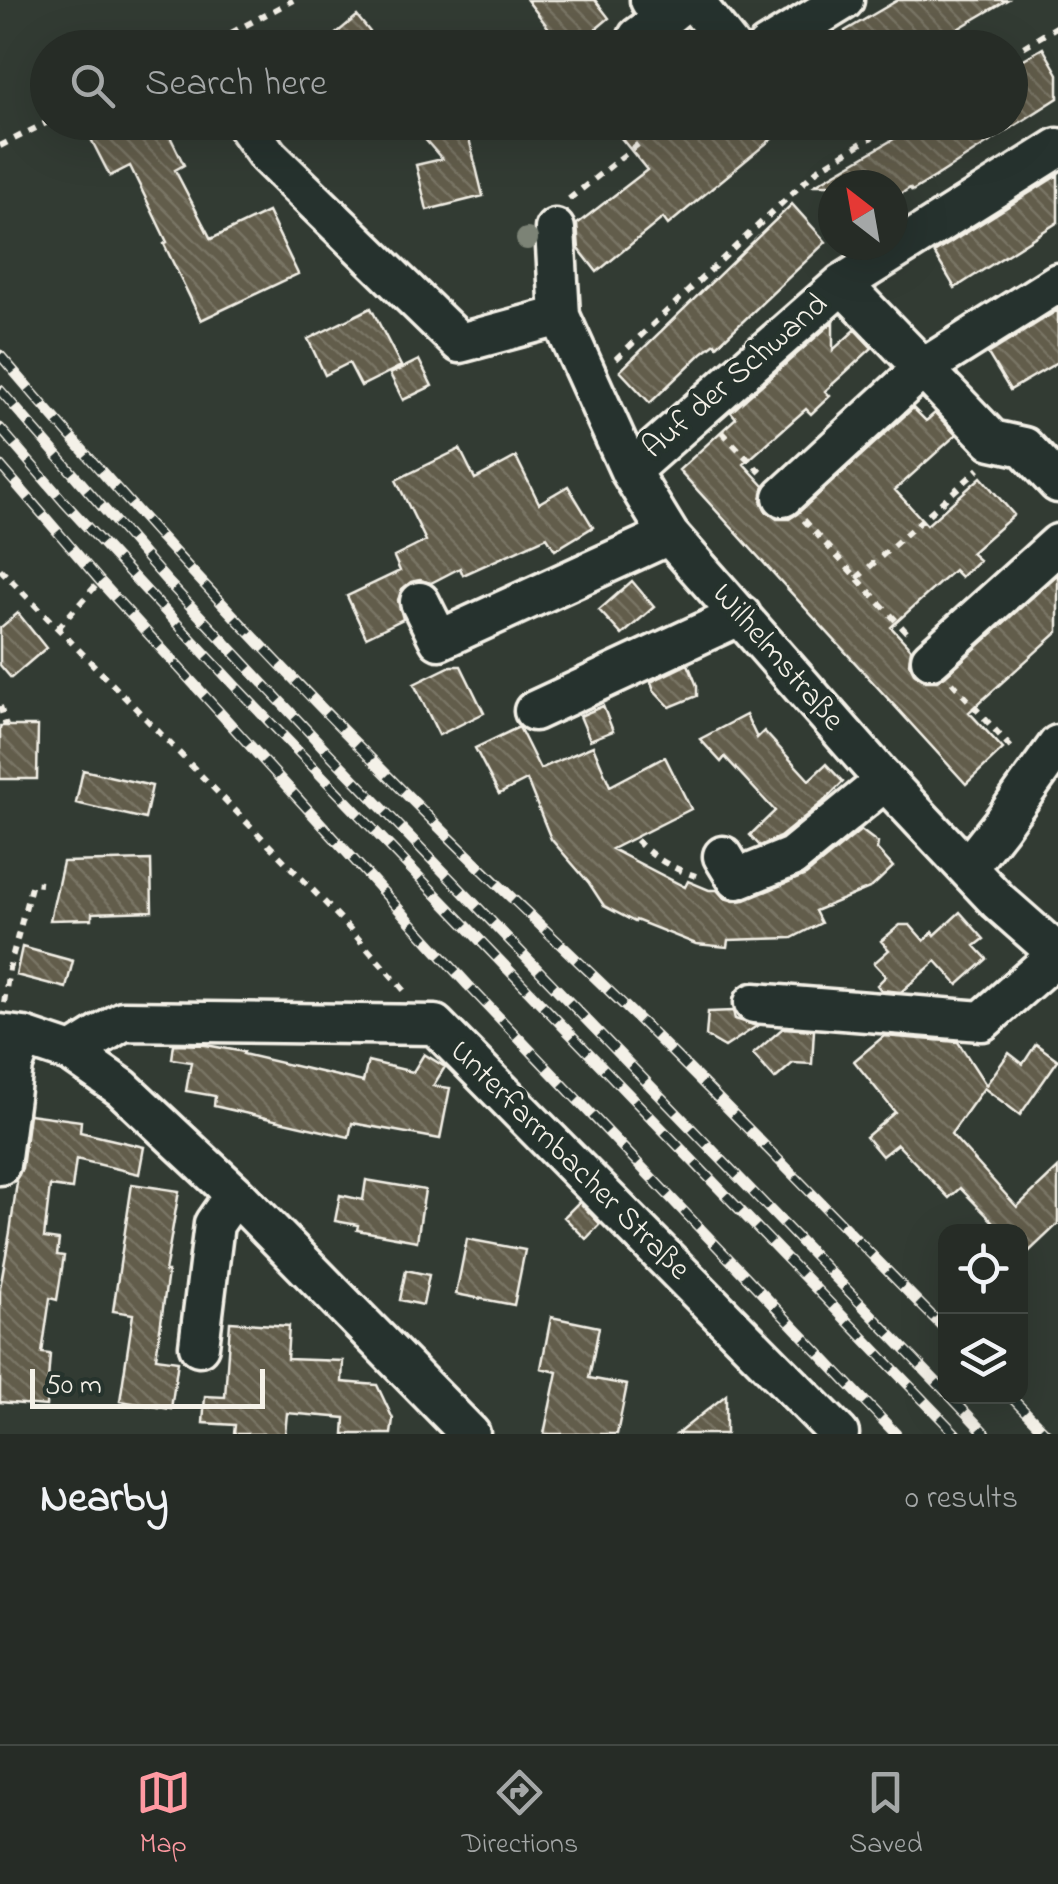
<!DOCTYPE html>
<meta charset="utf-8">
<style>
:root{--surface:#262c26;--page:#2e342e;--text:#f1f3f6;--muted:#a4a7a7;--line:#424843;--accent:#ff9aa2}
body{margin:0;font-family:"Indie Flower",sans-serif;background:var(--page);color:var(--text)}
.controls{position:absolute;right:30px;bottom:30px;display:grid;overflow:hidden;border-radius:20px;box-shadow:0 10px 40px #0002}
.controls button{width:90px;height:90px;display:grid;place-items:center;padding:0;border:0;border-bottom:2px solid var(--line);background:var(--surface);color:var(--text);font:50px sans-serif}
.compass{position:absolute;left:818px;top:170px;width:90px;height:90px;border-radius:50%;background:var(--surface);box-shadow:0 10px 40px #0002;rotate:329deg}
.scale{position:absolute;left:30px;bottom:25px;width:235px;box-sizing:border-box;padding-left:10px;border:5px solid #f4f1e8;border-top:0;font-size:28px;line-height:35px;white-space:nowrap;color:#f4f1e8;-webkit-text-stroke:8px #26332d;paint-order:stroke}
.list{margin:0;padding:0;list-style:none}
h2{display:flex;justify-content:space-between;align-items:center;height:130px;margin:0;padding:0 40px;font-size:42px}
h2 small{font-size:32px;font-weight:400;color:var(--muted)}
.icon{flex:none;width:55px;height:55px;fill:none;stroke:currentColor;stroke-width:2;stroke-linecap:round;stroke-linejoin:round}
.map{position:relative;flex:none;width:1058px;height:1434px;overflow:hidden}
.search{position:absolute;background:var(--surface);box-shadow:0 10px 40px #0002;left:30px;right:30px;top:30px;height:110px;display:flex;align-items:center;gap:25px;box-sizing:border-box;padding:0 35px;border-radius:55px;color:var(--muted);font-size:38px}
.sheet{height:310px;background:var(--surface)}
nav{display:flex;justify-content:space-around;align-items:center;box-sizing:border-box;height:140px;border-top:2px solid var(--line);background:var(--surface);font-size:28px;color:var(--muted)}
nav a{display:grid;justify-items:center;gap:5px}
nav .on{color:var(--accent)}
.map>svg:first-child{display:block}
.building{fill:url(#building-back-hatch);stroke:#f4f1e8;stroke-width:2.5}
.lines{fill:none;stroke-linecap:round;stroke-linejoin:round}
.minor-casing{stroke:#f4f1e8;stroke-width:45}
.path{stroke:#f4f1e8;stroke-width:6;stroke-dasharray:8 8;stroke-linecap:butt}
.minor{stroke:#26332d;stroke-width:38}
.rail-casing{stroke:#f4f1e8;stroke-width:11}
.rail{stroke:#26332d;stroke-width:8;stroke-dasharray:22;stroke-linecap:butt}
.tree{fill:#7c8376}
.labels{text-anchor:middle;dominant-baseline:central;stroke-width:9;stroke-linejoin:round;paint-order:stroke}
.street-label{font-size:32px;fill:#f4f1e8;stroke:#26332d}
</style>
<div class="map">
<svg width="1058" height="1434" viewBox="0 0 1058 1434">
<defs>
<pattern id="building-back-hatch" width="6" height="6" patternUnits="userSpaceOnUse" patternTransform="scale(2.5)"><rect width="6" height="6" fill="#625d4b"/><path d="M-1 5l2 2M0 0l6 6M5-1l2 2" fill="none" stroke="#797565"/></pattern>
</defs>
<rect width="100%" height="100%" fill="#323b33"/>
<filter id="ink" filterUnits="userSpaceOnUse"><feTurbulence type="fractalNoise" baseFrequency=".01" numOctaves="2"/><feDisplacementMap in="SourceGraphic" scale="20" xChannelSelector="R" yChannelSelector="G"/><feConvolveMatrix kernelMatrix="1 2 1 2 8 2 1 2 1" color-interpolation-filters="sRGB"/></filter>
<g filter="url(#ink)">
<path class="building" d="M527,0H595L609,18L590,34L601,48H564Z
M898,0H1007L925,48H853L845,31Z
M357,16L383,48H319Z
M1043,48L1058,74V98L935,177L912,191L910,188L893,199V185H815L923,122H1010V67Z
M119,122H163L184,165L175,170L211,239L268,212L298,274L201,320L164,244L167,242L130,166L110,176L90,137Z
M410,122H465L483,196L427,210L416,165L442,159Z
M608,122H792L668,225L663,218L597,272L579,249L577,224L647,170Z
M1058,175V222L955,288L934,253Z
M792,204L826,242L717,346L715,343L702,353L650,403L620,371Z
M371,308L401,366L361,386L349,363L325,375L308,339Z
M1058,310V362L1010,390L988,354Z
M833,322V350L855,330L872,348L825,391L830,396L811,414L806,409L744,464L764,486L761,501L766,511L777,519H789L797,514L913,408L926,421L935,413L956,435L895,490L927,525L981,477L1014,515L971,553L979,560L961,577L954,570L891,627L911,649L909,663L914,673L925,681H937L945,676L1058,574V632L969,712L1003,749L966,784L679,470L736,418L731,412Z
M419,360L432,386L403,400L390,374Z
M460,449L475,479L516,457L539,503L568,486L593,527L555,550L547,537L463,575L460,568L431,583L420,580L411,582L402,589L398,600L403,619L366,637L347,596L400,571L394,557L426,541L396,480Z
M632,581L654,607L622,635L599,610Z
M18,613L46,648L11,678L0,665V628Z
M688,664L697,686V696L670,707L654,690L651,682Z
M451,666H461L484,713L439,735L414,684Z
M603,706L613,731L590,740L580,716Z
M746,715L757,738L764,731L809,780L826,764L843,782L823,802L780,837L760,846L750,835L775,811L725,757L721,762L700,739Z
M0,726H38L37,779H0Z
M519,727L540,769L593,746L610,786L665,757L691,809L612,849L685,887L688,881L709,890H717L724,898L734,901L745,900L806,875L861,830L878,843L877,849L893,867L872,887L815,911L821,923L792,938L728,940L727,947L696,944L636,920L635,922L604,906L589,883L551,839L527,780L499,794L475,748Z
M83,770L152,786L145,819L76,803Z
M151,860L152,911L92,913V919L50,920L63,862Z
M960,912L984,939L975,946L987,959L958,985L936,961L901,992L881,990L877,985L886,976L874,963L889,950L881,941L900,925H910L924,941L933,932L935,935Z
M22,947L73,961L66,988L16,975Z
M733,1011L735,1019L757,1026L725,1047L706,1036L708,1012Z
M783,1028L814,1030L812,1064L793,1063L775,1079L753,1054Z
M884,1036L958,1042L986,1085L1009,1053L1023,1064L1036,1044L1058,1060L1020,1115L984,1088L951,1134L1017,1207L1058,1168V1224L1020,1260V1232H992L997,1226L960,1188L949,1198L897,1144L882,1156L866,1137L895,1112L854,1061Z
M174,1044L206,1045L244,1052L243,1054L363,1082L368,1061L413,1072L424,1054L445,1067L433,1086L450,1088L440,1139L352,1123L349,1137L214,1106L215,1096L186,1091L191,1062L172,1059Z
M29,1114L81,1121L80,1132L144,1147L139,1174L76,1159L72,1189L50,1186L44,1238L59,1240L57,1255L64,1256L57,1300L50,1298L42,1353L50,1354L46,1406L0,1402V1288L10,1232L17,1182L15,1181L22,1168Z
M366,1180L425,1190L417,1241L357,1230L358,1225L335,1221L340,1195L363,1200Z
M132,1184L179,1191L165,1272H168L156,1358L178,1361L171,1409L120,1401L133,1314L113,1311Z
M579,1202L600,1224L586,1239L564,1217Z
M467,1239L525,1250L514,1305L456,1294Z
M406,1270L429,1275L423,1305L400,1300Z
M551,1317L599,1327L589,1378L627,1385L617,1434H544L557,1372L541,1368Z
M230,1322L289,1326L287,1359L343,1361L342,1382L377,1385L393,1419L391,1434H344L345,1418L287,1413L285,1434H234L235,1425L203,1423L205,1396L225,1397Z
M726,1395V1434H677Z"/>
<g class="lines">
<defs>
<path id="minor" d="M650,0L664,18L686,0
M693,0L731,48
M647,48L638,37L664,18
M766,48L844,0
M248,122V128L268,156L460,343L560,316
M555,229L560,316L630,471L669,535L885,781L998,901L1058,954L982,1021L754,1003
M842,284L992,440L1024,447L1058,483
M630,471L842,284L1058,148
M783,497L922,369L1058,283
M420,602L439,640L669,535
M931,659L1058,544
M534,711L741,615
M723,856L737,879L792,857L885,781
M967,868L1000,826L1058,745
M0,1034L24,1037L72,1053L122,1088L235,1194L470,1434
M72,1053L123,1021L435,1025L839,1434
M0,1165L13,1066L24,1037
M199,1346L214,1224L235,1194"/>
</defs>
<use href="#minor" class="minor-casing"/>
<path class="path" d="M203,48L293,0
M1010,55L1058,26
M0,146L48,122
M569,199L666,122
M616,359L817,170L897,122
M722,432L762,474
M804,520L910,636
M0,569L341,919L404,990
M857,578L979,469
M58,628L100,581
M952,682L1014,751
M0,706L6,726
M636,840C654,858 671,868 696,876
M4,1003L9,969L32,883L41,884"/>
<use href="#minor" class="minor"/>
<defs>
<path id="rail" d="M0,355C139,518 285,674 437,825C517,905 601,981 681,1061C770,1150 857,1241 946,1330
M0,390L167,581L324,748L946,1392
M0,428L64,502L235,686L956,1434
M0,465L100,581L468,985L896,1434
M950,1396L986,1434
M1010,1396L1047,1434"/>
</defs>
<use href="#rail" class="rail-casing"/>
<use href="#rail" class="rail"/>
</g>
<circle class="tree" cx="527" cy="239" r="11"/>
</g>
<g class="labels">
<g class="street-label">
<text transform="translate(736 377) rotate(-41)">Auf der Schwand</text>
<text transform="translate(777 658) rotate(49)">Wilhelmstraße</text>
<text transform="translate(569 1161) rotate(45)">Unterfarrnbacher Straße</text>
</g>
</g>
</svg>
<div class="controls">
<button><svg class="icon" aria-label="locate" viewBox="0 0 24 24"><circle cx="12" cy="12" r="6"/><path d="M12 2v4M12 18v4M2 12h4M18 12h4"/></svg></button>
<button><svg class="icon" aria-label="layers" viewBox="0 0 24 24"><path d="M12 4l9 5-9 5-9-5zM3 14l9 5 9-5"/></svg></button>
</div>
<svg class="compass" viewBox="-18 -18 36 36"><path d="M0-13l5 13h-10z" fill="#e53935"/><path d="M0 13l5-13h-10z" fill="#a4a7a7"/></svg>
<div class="scale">50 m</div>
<div class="search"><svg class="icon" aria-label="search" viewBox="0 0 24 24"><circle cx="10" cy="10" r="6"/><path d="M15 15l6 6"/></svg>Search here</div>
</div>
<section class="sheet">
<h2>Nearby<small>0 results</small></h2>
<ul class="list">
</ul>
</section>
<nav>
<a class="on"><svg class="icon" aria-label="map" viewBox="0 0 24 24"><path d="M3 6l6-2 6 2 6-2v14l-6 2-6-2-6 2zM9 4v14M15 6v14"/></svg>Map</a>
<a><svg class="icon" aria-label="directions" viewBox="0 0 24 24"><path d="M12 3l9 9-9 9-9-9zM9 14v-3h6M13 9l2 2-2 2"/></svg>Directions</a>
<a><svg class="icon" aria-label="saved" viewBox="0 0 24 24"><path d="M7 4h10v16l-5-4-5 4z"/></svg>Saved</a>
</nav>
